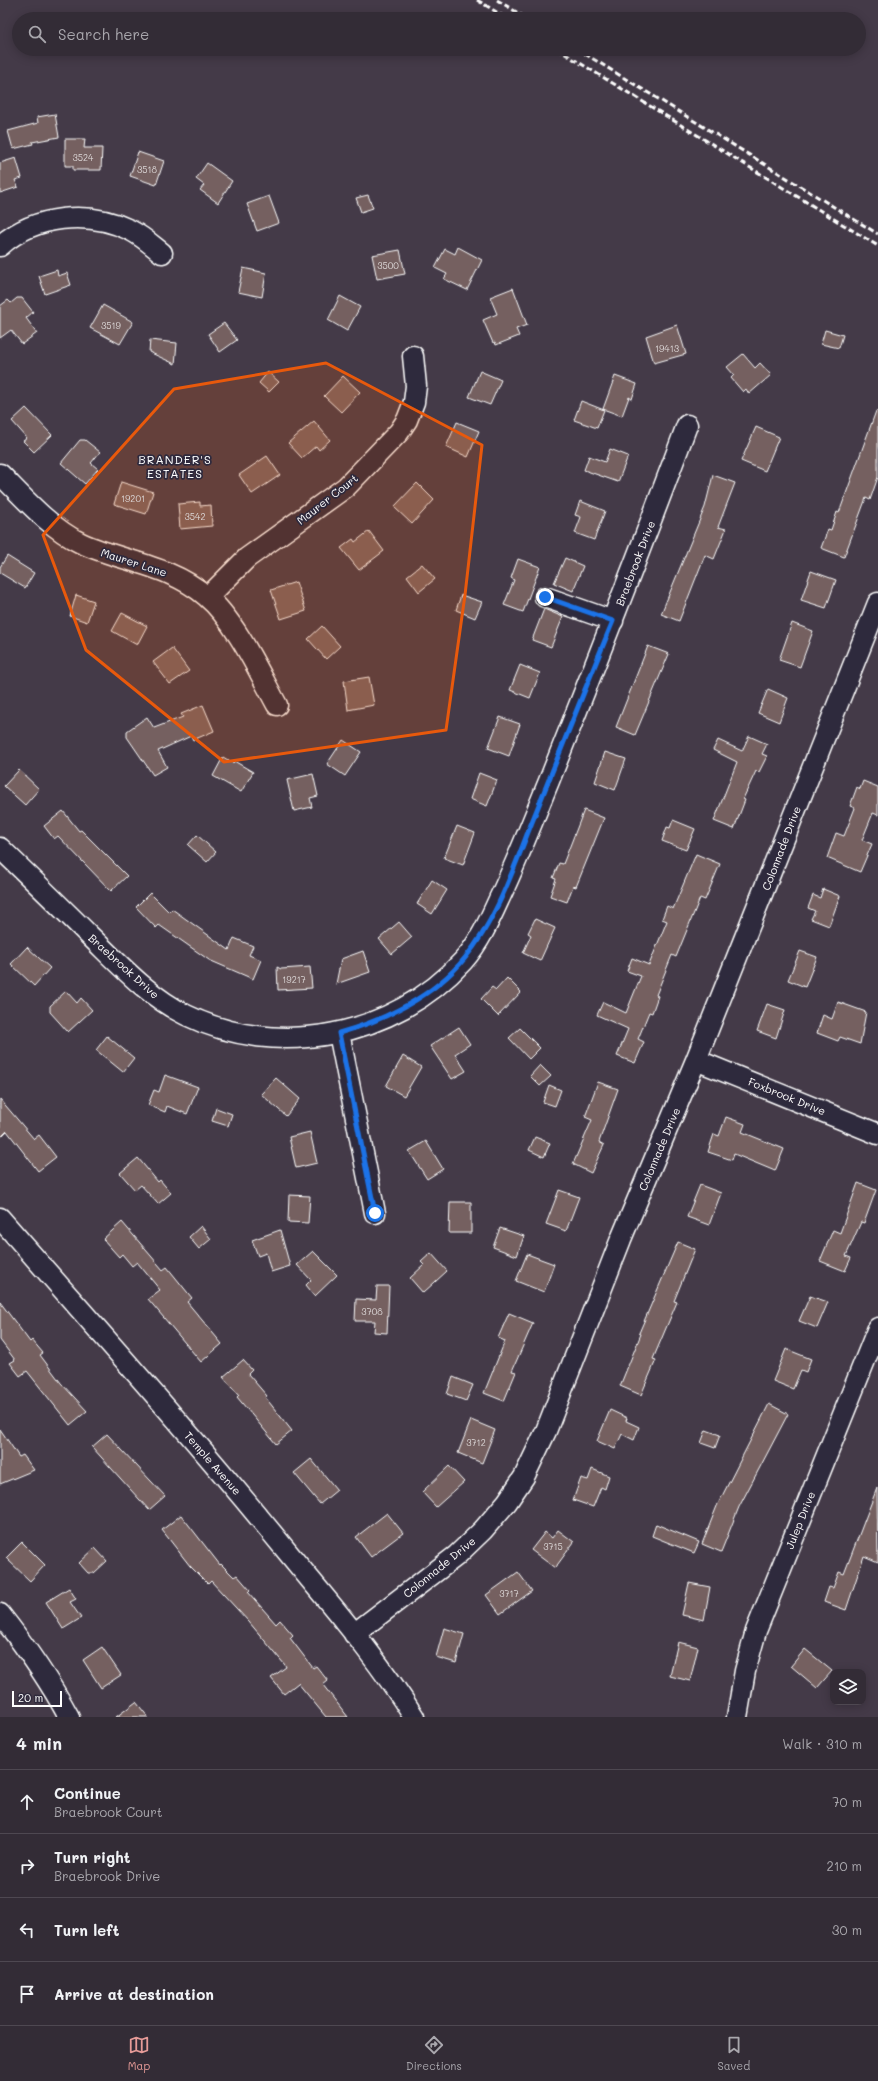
<!DOCTYPE html>
<meta charset="utf-8">
<style>
:root{--surface:#332c36;--page:#3e3842;--text:#f1f3f6;--muted:#a9a7ad;--line:#4e4851;--accent:#e69b98}
body{margin:0;font-family:Mali,sans-serif;background:var(--page);color:var(--text)}
.controls{position:absolute;right:12px;bottom:12px;display:grid;overflow:hidden;border-radius:8px;box-shadow:0 2px 10px #0003}
.controls button{width:36px;height:36px;display:grid;place-items:center;padding:0;border:0;border-bottom:1px solid var(--line);background:var(--surface);color:var(--text);font:20px sans-serif}
.scale{position:absolute;left:12px;bottom:10px;width:50px;box-sizing:border-box;padding-left:4px;border:2px solid #fff;border-top:0;font-size:11px;line-height:14px;white-space:nowrap;color:#fff;-webkit-text-stroke:3px #2f2a3d;paint-order:stroke}
.stop{position:absolute;width:12px;height:12px;margin:-9px;border:3px solid #1a73e8;border-radius:50%;background:#fff}
.stop.end{background:#1a73e8;border-color:#fff;box-shadow:0 1px 4px #0008}
.list{margin:0;padding:0;list-style:none}
h2{display:flex;justify-content:space-between;align-items:center;height:52px;margin:0;padding:0 16px;font-size:17px}
h2 small{font-size:13px;font-weight:400;color:var(--muted)}
.list li{display:grid;grid-template-columns:26px 1fr auto;gap:12px;align-items:center;box-sizing:border-box;height:64px;padding:0 16px;border-top:1px solid var(--line)}
.list b{display:block;font-size:15px;white-space:nowrap}
.list p{margin:0;font-size:13px;white-space:nowrap;color:var(--muted)}
.list em{font-size:13px;font-style:normal;color:var(--muted)}
.icon{flex:none;width:22px;height:22px;fill:none;stroke:currentColor;stroke-width:2;stroke-linecap:round;stroke-linejoin:round}
.map{position:relative;flex:none;width:878px;height:1717px;overflow:hidden}
.search{position:absolute;background:var(--surface);box-shadow:0 2px 10px #0003;left:12px;right:12px;top:12px;height:44px;display:flex;align-items:center;gap:10px;box-sizing:border-box;padding:0 14px;border-radius:22px;color:var(--muted);font-size:15px}
.sheet{height:308px;background:var(--surface)}
nav{display:flex;justify-content:space-around;align-items:center;box-sizing:border-box;height:56px;border-top:1px solid var(--line);background:var(--surface);font-size:11px;color:var(--muted)}
nav a{display:grid;justify-items:center;gap:2px}
nav .on{color:var(--accent)}
.map>svg:first-child{display:block}
.building{fill:#746060;stroke:#fff}
.lines{fill:none;stroke-linecap:round;stroke-linejoin:round}
.minor-casing{stroke:#fff;stroke-width:23}
.minor{stroke:#2f2a3d;stroke-width:20}
.rail{stroke:#fff;stroke-width:3;stroke-dasharray:6 3;stroke-linecap:butt}
.route{stroke:#1a73e8;stroke-width:5}
.marked{fill:#e8590c;fill-opacity:0.2;stroke:#e8590c;stroke-width:3;stroke-linejoin:round}
.labels{text-anchor:middle;dominant-baseline:central;stroke-width:3.5;stroke-linejoin:round;paint-order:stroke}
.number-label{font-size:9px;fill:#dcd7d7}
.street-label{font-size:11px;fill:#fff;stroke:#2f2a3d}
.neighbourhood-label{font-size:12px;letter-spacing:1px;fill:#fff;stroke:#2f2a3d}
</style>
<div class="map">
<svg width="878" height="1717" viewBox="0 0 878 1717">
<rect width="100%" height="100%" fill="#443a48"/>
<filter id="ink" filterUnits="userSpaceOnUse"><feTurbulence type="fractalNoise" baseFrequency=".025" numOctaves="2"/><feDisplacementMap in="SourceGraphic" scale="8" xChannelSelector="R" yChannelSelector="G"/><feConvolveMatrix kernelMatrix="1 2 1 2 8 2 1 2 1" color-interpolation-filters="sRGB"/></filter>
<g filter="url(#ink)">
<path class="building" d="M55,114L59,137L32,142L33,144L13,149L8,131L38,123L37,117Z
M65,139H85L84,148H102L101,170H73V166H65Z
M138,152L164,161L156,185L130,176Z
M16,158L22,178L15,180L18,187L0,193V163Z
M207,163L232,181L218,203L200,190L204,185L196,179Z
M368,195L373,208L361,212L356,198Z
M269,196L279,223L257,231L247,204Z
M458,247L482,260L467,290L444,279L447,274L435,268L445,249L455,254Z
M400,250L405,274L377,279L372,255Z
M243,268L266,273L262,297L238,292Z
M57,270L58,276L67,273L71,285L45,294L39,276Z
M513,288L527,325L516,329L519,336L496,345L495,342L493,343L483,320L497,314L490,297Z
M340,296L360,307L347,331L328,320Z
M17,298H22L33,312L26,318L37,333L22,344L11,330L0,338V306L8,300L11,303Z
M103,305L133,322L120,344L90,328Z
M224,323L237,340L220,352L208,334Z
M677,325L686,354L654,363L646,336Z
M825,330L843,335L839,348L821,344Z
M150,340L177,343L175,364L149,352Z
M743,354L755,368L760,363L771,375L749,394L746,389L743,392L731,378L734,375L727,367Z
M480,371L501,380L490,405L469,397Z
M268,372L279,382L269,392L259,383Z
M343,376L360,392L341,412L324,396Z
M615,376L637,384L632,399L629,397L622,416L603,409Z
M581,401L604,410L597,428L574,420Z
M26,408L52,435L34,452L23,441L27,438L12,421Z
M876,411H878V477L870,500L866,498L844,557L821,548L828,529L831,530L837,512L839,513Z
M314,421L330,440L319,450L316,446L302,458L288,443Z
M457,422L479,431L468,457L446,447Z
M756,427L779,437L765,471L741,461Z
M80,440H85L100,452L91,463L98,469L85,484L61,463Z
M610,449L628,456L618,482L584,470L589,456L605,462Z
M267,456L280,475L252,494L239,475Z
M713,475L735,483L718,527L726,529L714,559L705,555L679,621L661,614L705,507Z
M121,482L153,492L146,514L114,504Z
M417,483L434,500L412,524L394,507Z
M580,501L605,511L594,540L575,533L581,517L575,515Z
M200,502V506L211,505L212,526L180,529L178,504Z
M369,531L384,551L359,570L341,548L353,539L355,542Z
M7,556L34,573L25,588L0,573V567Z
M565,558L583,566L573,591L554,583Z
M518,559L540,567L523,612L504,605L514,580L511,578Z
M422,564L435,579L419,592L407,576Z
M811,571L836,580L826,608L801,600Z
M296,582L306,611L281,619L271,590Z
M76,595L94,601L87,622L70,616Z
M461,595L482,602L475,618L456,610Z
M544,609L563,617L551,647L532,640Z
M122,613L147,626L137,645L112,631Z
M792,623L813,631L800,667L779,660Z
M322,626L340,646L326,659L308,639Z
M648,646L669,654L635,735L616,727Z
M172,648L189,671L170,684L153,662Z
M520,665L540,673L530,698L510,690Z
M369,677L374,705L348,710L344,681Z
M768,689L788,698L779,722L758,713Z
M203,705L214,731L193,740L191,736L158,751L167,767L153,775L127,737V731L147,717L154,728L183,717L181,714Z
M500,717L520,724L509,756L488,748Z
M749,736L767,744L762,754L767,756L759,772L756,771L743,799L745,800L734,829L714,821L737,762L713,750L718,740L742,751Z
M343,740L361,752L345,776L327,764Z
M605,752L626,759L615,790L595,782Z
M223,757L233,763L234,761L253,772L241,792L213,776Z
M19,770L39,789L25,805L4,786Z
M479,773L497,780L487,806L470,799Z
M313,774L318,796L310,798L312,807L294,811L287,780Z
M863,781L878,787V815L873,813L862,840L872,844L860,872L827,858L836,833L844,836L855,808L850,806L857,787L860,789Z
M584,810L604,818L576,887L573,886L567,902L550,896L556,879L553,878L559,863L563,864Z
M63,811L79,831L81,830L127,876L111,891L58,836L54,839L44,826Z
M673,820L695,829L686,850L662,841L667,827L670,828Z
M457,826L475,833L463,865L444,858Z
M197,835L216,852L207,862L188,845Z
M696,854L720,864L705,900L700,898L676,957L672,955L656,995L658,996L652,1013L649,1012L638,1039L644,1042L635,1063L617,1056L628,1029L597,1015L603,1002L626,1013L641,976L627,971L632,958L649,965L667,921L662,919L667,906L673,909Z
M432,880L447,890L432,914L417,904Z
M823,889L840,896L829,926L811,919L815,911L808,908L813,895L820,898Z
M150,893L169,912L172,909L229,950L234,938L253,946L249,955L261,960L253,979L209,960L159,925L156,928L136,907Z
M535,919L555,928L540,961L523,953L531,935L528,933Z
M399,922L412,937L392,954L379,939Z
M27,947L50,968L34,986L11,964Z
M363,951L370,972L336,984L341,959Z
M800,951L817,957L805,987L788,980Z
M277,967L281,969L310,967L312,988L278,990Z
M507,978L521,992L498,1016L481,999L492,987L496,990Z
M66,991L77,1003L81,998L92,1010L68,1032L50,1012V1006Z
M838,1002L866,1012L860,1044L840,1037L838,1041L817,1033L823,1015L832,1019Z
M767,1004L785,1010L776,1038L757,1031Z
M459,1027L470,1044L455,1054L466,1071L452,1079L430,1046Z
M520,1028L540,1048L529,1059L509,1038Z
M107,1036L134,1058L123,1072L96,1050Z
M403,1056L421,1067L404,1096L386,1086Z
M540,1065L551,1076L540,1086L530,1076Z
M165,1075L198,1087L187,1114L167,1106L165,1112L148,1105L154,1090L159,1092Z
M276,1078L300,1099L286,1116L261,1094Z
M598,1082L618,1089L599,1142L604,1145L591,1173L573,1164L592,1120L585,1117Z
M549,1085L561,1090L555,1106L543,1102Z
M0,1099L34,1139L39,1135L56,1157L38,1171L7,1131L0,1138Z
M216,1108L232,1114L228,1126L212,1121Z
M726,1117L745,1124L742,1132L784,1149L775,1171L734,1154L732,1160L708,1152L714,1134L719,1136Z
M310,1132L317,1163L296,1168L289,1137Z
M535,1137L550,1143L544,1157L529,1150Z
M426,1141L443,1169L427,1179L409,1151Z
M138,1158L158,1182L160,1180L171,1193L158,1204L141,1185L135,1190L120,1173Z
M858,1183L876,1190L864,1223L861,1222L846,1256L851,1258L845,1271L820,1261L833,1230L840,1233Z
M700,1185L721,1193L709,1225L687,1217Z
M559,1190L579,1197L566,1231L546,1224Z
M289,1195L310,1196L308,1223L288,1222Z
M450,1202H471V1233H449Z
M122,1222L163,1270L167,1267L192,1298L187,1302L222,1344L201,1362L148,1299L160,1290L137,1262L132,1266L122,1254L119,1257L103,1239Z
M201,1226L211,1239L199,1249L189,1237Z
M500,1228L524,1236L517,1256L493,1247Z
M280,1230L290,1266L271,1272L266,1253L258,1256L252,1240Z
M678,1242L695,1249L674,1301L677,1302L653,1359L656,1360L641,1395L620,1386L641,1334L639,1333Z
M313,1251L337,1275L315,1296L306,1285L311,1280L297,1265Z
M431,1253L447,1271L423,1293L410,1278L424,1265L421,1262Z
M527,1254L554,1264L544,1292L516,1281Z
M377,1286H389L387,1333L374,1332L375,1321H355L356,1299L376,1300Z
M810,1296L828,1302L817,1328L799,1321Z
M0,1302L30,1342L32,1340L43,1353L40,1355L61,1383L87,1411L70,1425L27,1371L20,1376L10,1363L15,1360L0,1340Z
M509,1313L533,1323L512,1371L516,1372L504,1401L484,1393L505,1341L498,1338Z
M786,1349L811,1359L806,1372L801,1370L793,1389L773,1381Z
M243,1360L252,1370L248,1374L267,1396L265,1397L292,1431L276,1444L237,1397L239,1395L223,1377Z
M453,1377L473,1385L466,1401L447,1394Z
M769,1404L788,1414L739,1507L721,1552L702,1544L717,1506Z
M610,1410L627,1418L626,1421L639,1427L634,1440L622,1434L615,1449L597,1441Z
M471,1420L495,1430L482,1463L458,1453Z
M0,1429L19,1457L23,1455L34,1470L0,1484Z
M706,1430L720,1435L715,1448L701,1443Z
M107,1434L165,1496L149,1510L92,1447Z
M311,1459L337,1490L320,1504L294,1473Z
M449,1466L464,1482L436,1507L422,1492Z
M592,1469L609,1476L605,1489L601,1487L593,1507L573,1500L581,1478L588,1480Z
M877,1488L878,1562L864,1556L846,1610L824,1602L829,1587L833,1588L839,1572L844,1574Z
M387,1513L403,1533L371,1557L356,1537Z
M181,1515L220,1565L221,1564L234,1577L237,1575L250,1590L248,1592L276,1624L280,1620L293,1635L290,1638L313,1668L316,1666L328,1681L323,1685L348,1717H326L298,1683L284,1694L271,1678L286,1667L285,1665L249,1622L211,1581L208,1584L190,1566L162,1530Z
M656,1524L699,1542L694,1553L652,1536Z
M558,1530L574,1542L555,1568L531,1550L545,1532L552,1538Z
M22,1542L45,1565L30,1581L6,1558Z
M95,1548L107,1561L94,1573H88L79,1563Z
M518,1572L532,1591L500,1614L486,1595Z
M689,1583L710,1587L704,1620L682,1615Z
M69,1588L76,1599L70,1602L81,1618L63,1629L46,1602Z
M444,1628L464,1634L456,1663L436,1657Z
M678,1642L698,1647L690,1681L670,1676Z
M102,1647L121,1675L101,1688L83,1660Z
M805,1649L832,1671L817,1688L791,1666Z
M136,1702L148,1717H116Z"/>
<g class="lines">
<defs>
<path id="minor" d="M0,246C34,215 89,210 130,230C142,236 152,245 162,253
M0,474C23,497 51,529 81,543C123,562 170,565 206,596C235,620 259,672 277,705
M208,597L247,558L346,487L399,432L407,420L414,402L416,386L413,356
M545,597L613,621
M0,848C30,877 60,906 90,936C119,964 149,997 186,1015C278,1060 394,1037 463,961C480,942 490,919 500,897C518,859 533,820 549,781C596,663 643,544 687,425
M339,1033L375,1213
M696,1060L878,1134
M0,1218C96,1328 193,1436 285,1549C330,1604 377,1657 414,1717
M0,1614C26,1647 49,1680 69,1717
M354,1634L456,1556L483,1530L507,1502L524,1477L546,1431L621,1239L696,1060L878,603
M737,1717L745,1671L756,1631L878,1328"/>
</defs>
<use href="#minor" class="minor-casing"/>
<use href="#minor" class="minor"/>
<path class="rail" d="M477,0L508,19
M497,0L528,19
M557,49L878,246
M577,49L878,234"/>
</g>
</g>
<g class="lines" filter="url(#ink)">
<path class="route" d="M375,1213L339,1033C385,1020 434,996 465,958C497,920 515,864 534,817C560,752 586,686 613,621L545,597"/>
</g>
<path class="marked" d="M326,363L482,445L465,595L446,730L224,762L86,650L43,535L174,389Z"/>
<g class="labels">
<g class="number-label">
<text x="83" y="157">3524</text>
<text x="147" y="169">3518</text>
<text x="388" y="265">3500</text>
<text x="111" y="325">3519</text>
<text x="667" y="348">19413</text>
<text x="133" y="498">19201</text>
<text x="195" y="516">3542</text>
<text x="294" y="979">19217</text>
<text x="372" y="1311">3708</text>
<text x="476" y="1442">3712</text>
<text x="553" y="1546">3715</text>
<text x="509" y="1593">3717</text>
</g>
<g class="street-label">
<text transform="translate(327 499) rotate(-38)">Maurer Court</text>
<text transform="translate(134 562) rotate(18)">Maurer Lane</text>
<text transform="translate(635 563) rotate(-69)">Braebrook Drive</text>
<text transform="translate(781 848) rotate(-69)">Colonnade Drive</text>
<text transform="translate(124 966) rotate(42)">Braebrook Drive</text>
<text transform="translate(787 1096) rotate(22)">Foxbrook Drive</text>
<text transform="translate(659 1149) rotate(-67)">Colonnade Drive</text>
<text transform="translate(213 1463) rotate(49)">Temple Avenue</text>
<text transform="translate(800 1520) rotate(-68)">Julep Drive</text>
<text transform="translate(439 1567) rotate(-39)">Colonnade Drive</text>
</g>
<g class="neighbourhood-label">
<text x="175" y="459">BRANDER'S<tspan x="175" dy="14">ESTATES</tspan></text>
</g>
</g>
</svg>
<div class="controls">
<button><svg class="icon" aria-label="layers" viewBox="0 0 24 24"><path d="M12 4l9 5-9 5-9-5zM3 14l9 5 9-5"/></svg></button>
</div>
<div class="scale">20 m</div>
<div class="stop" style="left:375px;top:1213px"></div>
<div class="stop end" style="left:545px;top:597px"></div>
<div class="search"><svg class="icon" aria-label="search" viewBox="0 0 24 24"><circle cx="10" cy="10" r="6"/><path d="M15 15l6 6"/></svg>Search here</div>
</div>
<section class="sheet">
<h2>4 min<small>Walk · 310 m</small></h2>
<ul class="list">
<li><svg class="icon" aria-label="ahead" viewBox="0 0 24 24"><path d="M12 20V5M6 11l6-6 6 6"/></svg><div><b>Continue</b><p>Braebrook Court</p></div><em>70 m</em></li>
<li><svg class="icon" aria-label="right" viewBox="0 0 24 24"><path d="M7 20v-9h11M14 6l5 5-5 5"/></svg><div><b>Turn right</b><p>Braebrook Drive</p></div><em>210 m</em></li>
<li><svg class="icon" aria-label="left" viewBox="0 0 24 24"><path d="M17 20v-9H6M10 6l-5 5 5 5"/></svg><div><b>Turn left</b></div><em>30 m</em></li>
<li><svg class="icon" aria-label="arrive" viewBox="0 0 24 24"><path d="M6 21V4h12l-3 4 3 4H6"/></svg><div><b>Arrive at destination</b></div></li>
</ul>
</section>
<nav>
<a class="on"><svg class="icon" aria-label="map" viewBox="0 0 24 24"><path d="M3 6l6-2 6 2 6-2v14l-6 2-6-2-6 2zM9 4v14M15 6v14"/></svg>Map</a>
<a><svg class="icon" aria-label="directions" viewBox="0 0 24 24"><path d="M12 3l9 9-9 9-9-9zM9 14v-3h6M13 9l2 2-2 2"/></svg>Directions</a>
<a><svg class="icon" aria-label="saved" viewBox="0 0 24 24"><path d="M7 4h10v16l-5-4-5 4z"/></svg>Saved</a>
</nav>
